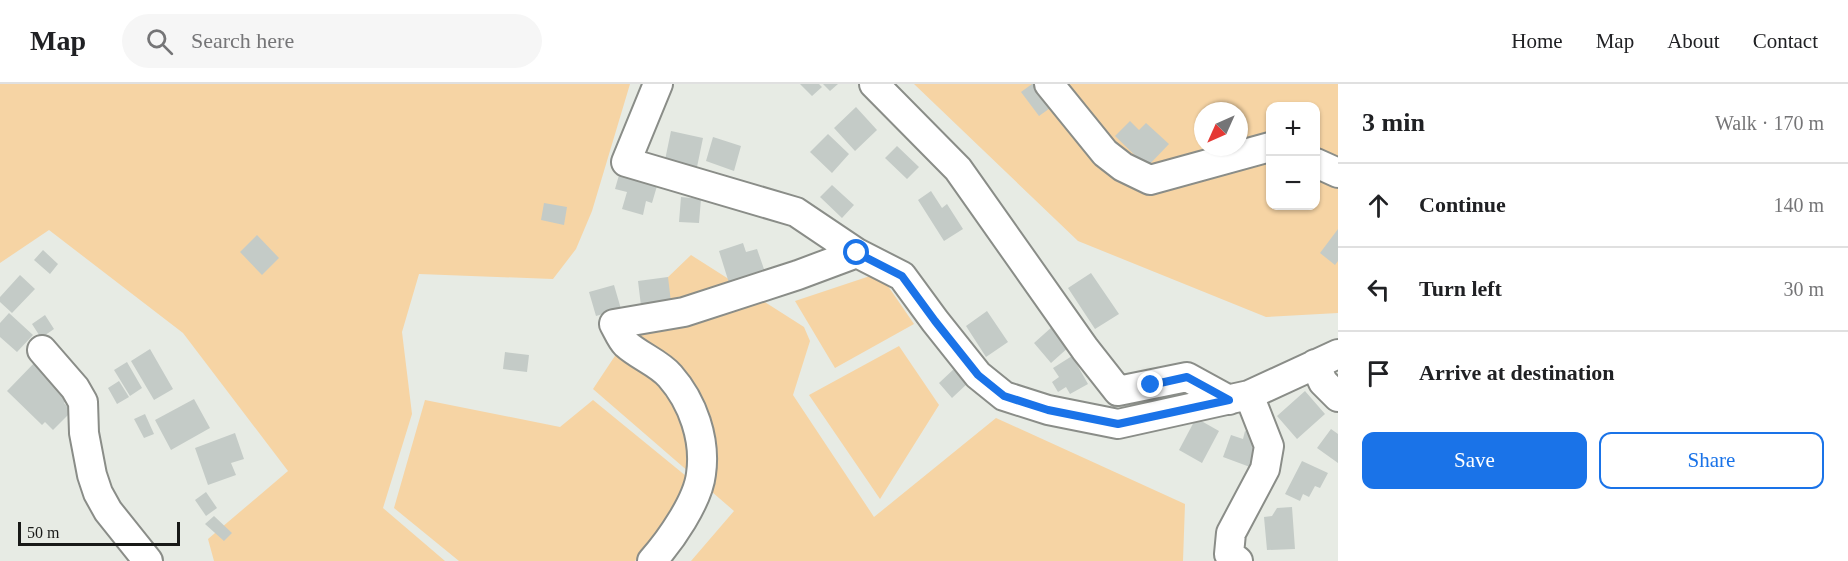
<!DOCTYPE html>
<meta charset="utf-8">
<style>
:root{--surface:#fff;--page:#f6f6f6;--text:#202124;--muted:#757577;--line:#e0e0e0;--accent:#1a73e8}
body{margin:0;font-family:"Times New Roman",serif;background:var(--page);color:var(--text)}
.controls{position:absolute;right:18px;top:18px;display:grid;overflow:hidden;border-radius:12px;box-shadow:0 2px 4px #0004}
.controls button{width:54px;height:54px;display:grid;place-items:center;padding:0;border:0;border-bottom:2px solid var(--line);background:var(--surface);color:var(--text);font:30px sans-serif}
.compass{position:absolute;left:1194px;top:18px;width:54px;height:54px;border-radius:50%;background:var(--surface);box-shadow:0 2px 4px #0004;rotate:225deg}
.scale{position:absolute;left:18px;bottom:15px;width:162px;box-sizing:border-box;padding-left:6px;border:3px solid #181917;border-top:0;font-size:16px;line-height:21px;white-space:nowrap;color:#181917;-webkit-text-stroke:4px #e7ebe4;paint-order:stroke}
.stop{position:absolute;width:18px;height:18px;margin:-14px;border:4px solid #1a73e8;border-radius:50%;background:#fff}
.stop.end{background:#1a73e8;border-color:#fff;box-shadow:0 2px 6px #0008}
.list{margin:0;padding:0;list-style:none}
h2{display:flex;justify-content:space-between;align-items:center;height:78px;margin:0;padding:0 24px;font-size:26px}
h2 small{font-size:20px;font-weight:400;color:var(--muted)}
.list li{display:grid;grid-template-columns:39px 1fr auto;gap:18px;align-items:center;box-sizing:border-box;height:84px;padding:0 24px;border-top:2px solid var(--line)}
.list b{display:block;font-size:22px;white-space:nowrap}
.list em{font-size:20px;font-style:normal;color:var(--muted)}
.actions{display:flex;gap:12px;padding:18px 24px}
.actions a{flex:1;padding:14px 0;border:2px solid var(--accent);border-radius:12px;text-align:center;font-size:21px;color:var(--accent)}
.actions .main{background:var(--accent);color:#fff}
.icon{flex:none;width:33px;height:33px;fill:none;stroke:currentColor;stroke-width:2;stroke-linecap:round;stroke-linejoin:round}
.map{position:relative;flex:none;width:1338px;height:477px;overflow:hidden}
header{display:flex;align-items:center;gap:36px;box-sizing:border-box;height:84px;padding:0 30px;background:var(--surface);border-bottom:2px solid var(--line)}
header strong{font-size:28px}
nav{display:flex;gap:33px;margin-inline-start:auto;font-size:21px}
.search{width:420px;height:54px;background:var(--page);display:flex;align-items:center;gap:15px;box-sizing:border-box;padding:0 21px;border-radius:33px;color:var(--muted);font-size:22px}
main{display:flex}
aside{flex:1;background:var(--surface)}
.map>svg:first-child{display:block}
.green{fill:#f6d4a4;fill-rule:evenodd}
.building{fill:#c4cbc7}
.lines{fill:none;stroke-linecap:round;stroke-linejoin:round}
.minor-casing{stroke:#8a8d88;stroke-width:32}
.minor{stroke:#fff;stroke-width:28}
.route{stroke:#1a73e8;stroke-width:8}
</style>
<header>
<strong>Map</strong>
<div class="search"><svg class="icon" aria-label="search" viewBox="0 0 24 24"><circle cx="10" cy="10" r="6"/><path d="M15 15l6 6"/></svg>Search here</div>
<nav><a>Home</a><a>Map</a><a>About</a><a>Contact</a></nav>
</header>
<main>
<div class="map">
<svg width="1338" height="477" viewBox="0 0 1338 477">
<rect width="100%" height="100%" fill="#e7ebe4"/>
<path class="green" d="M0,0H630L592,127L576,165L553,195L419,190L402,248L412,330L383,424L445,477H214L208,455L288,387L183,249L49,146L0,179Z
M914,0H1338V229L1266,233L1078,157ZM1270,22H1316V122H1270ZM1203,27H1239V63H1203Z
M691,171L804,243L810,257L793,311L874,433L996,334L1185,420L1183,477H691L734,427L593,305L666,195Z
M879,189L914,240L835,284L795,217Z
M899,262L939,321L880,415L809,311Z
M425,316L560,343L593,316L686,392L670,433L635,477H459L394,424Z"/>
<path class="building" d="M800,0H819L822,3L812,12Z
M823,0H838L830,7Z
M1032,0H1036L1053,22L1039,32L1021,8Z
M856,23L877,46L855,67L834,44Z
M1130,37L1139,46L1146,39L1169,60L1147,83L1115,52Z
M671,47L703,54L697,83L665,76Z
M828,50L849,70L832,89L810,68Z
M713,53L741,62L734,87L706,77Z
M897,62L919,83L907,95L885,74Z
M619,91L657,102L652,119L646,117L643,131L622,125L627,108L615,105Z
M832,101L854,121L842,134L820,113Z
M931,107L942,124L947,120L963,145L944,157L918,116Z
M681,113L701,115L699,139L679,138Z
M544,119L567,123L564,141L541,136Z
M1338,145V177L1335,181L1320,169Z
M257,151L279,174L262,191L240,168Z
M743,159L746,168L757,165L765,188L729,199L719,167Z
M43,166L58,180L50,190L34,176Z
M1091,189L1119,230L1095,245L1068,204Z
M20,191L35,205L12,229L0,218V213Z
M668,193L671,218L641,222L638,197Z
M614,201L621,225L596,232L589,208Z
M987,227L1008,258L986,273L966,242Z
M9,229L33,251L17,268L0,253V239Z
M45,231L54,245L41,254L32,240Z
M1053,242L1070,262L1051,279L1034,259Z
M150,265L173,305L154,316L131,277Z
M505,268L529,271L527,288L503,285Z
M1072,272L1088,300L1070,310L1066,303L1058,308L1052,298L1059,293L1053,284Z
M38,275L73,309L64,319L72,327L53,346L45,338L42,341L7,307Z
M127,278L142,304L130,312L114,286Z
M955,284L969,298L952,314L939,299Z
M119,297L129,313L117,320L108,304Z
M1305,307L1325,330L1297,355L1277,332Z
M194,315L210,344L171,366L155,336Z
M145,330L154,350L144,354L134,335Z
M1196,334L1219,347L1202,379L1179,366Z
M1331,345L1338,350V379L1317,364Z
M1245,347L1261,352L1250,383L1223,373L1231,351L1243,355Z
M235,349L244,375L231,379L236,391L208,401L195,364Z
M1302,377L1328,389L1320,404L1315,402L1309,413L1303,410L1300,417L1285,410Z
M206,408L217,424L206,432L195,416Z
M1292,423L1295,465L1267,466L1264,433L1272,432L1277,424Z
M214,432L232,449L224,457L205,440Z"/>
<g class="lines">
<defs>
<path id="minor" d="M658,0L626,78L796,128L857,169
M874,0L958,85L1085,265L1118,307L1187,293L1229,316
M1049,0L1105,69L1123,83L1150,96L1270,63
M1316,79L1338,89
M42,266L75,304L83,318L84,349L92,391L98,409L108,427L148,477
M1315,280L1323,298L1338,313
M652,477C670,457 698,417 701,390C706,356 693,318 670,292C659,279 639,272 626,260C621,255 618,247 614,240L684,228L798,191L857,169L902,192L935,237L978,291L1004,312L1048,326L1118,340L1249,311L1338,270
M1238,477L1229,470L1231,449L1265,385L1269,362L1249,311"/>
</defs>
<use href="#minor" class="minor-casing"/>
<use href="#minor" class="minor"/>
</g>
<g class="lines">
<path class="route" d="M857,169L902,192L935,237L978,291L1004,312L1048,326L1118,340L1229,316L1187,293L1151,301"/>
</g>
</svg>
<div class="controls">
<button>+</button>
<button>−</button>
</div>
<svg class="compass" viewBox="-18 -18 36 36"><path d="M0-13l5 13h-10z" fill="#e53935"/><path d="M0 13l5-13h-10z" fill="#757577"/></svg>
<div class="scale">50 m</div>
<div class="stop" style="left:857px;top:169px"></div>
<div class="stop end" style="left:1151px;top:301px"></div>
</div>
<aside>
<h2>3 min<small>Walk · 170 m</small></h2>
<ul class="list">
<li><svg class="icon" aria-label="ahead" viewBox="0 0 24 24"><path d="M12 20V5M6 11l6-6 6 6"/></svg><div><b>Continue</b></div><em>140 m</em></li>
<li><svg class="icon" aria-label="left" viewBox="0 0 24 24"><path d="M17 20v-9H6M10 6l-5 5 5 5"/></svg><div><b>Turn left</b></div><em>30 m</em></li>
<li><svg class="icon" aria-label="arrive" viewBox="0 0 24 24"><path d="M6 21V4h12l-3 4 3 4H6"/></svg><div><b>Arrive at destination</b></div></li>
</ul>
<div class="actions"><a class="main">Save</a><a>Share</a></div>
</aside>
</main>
